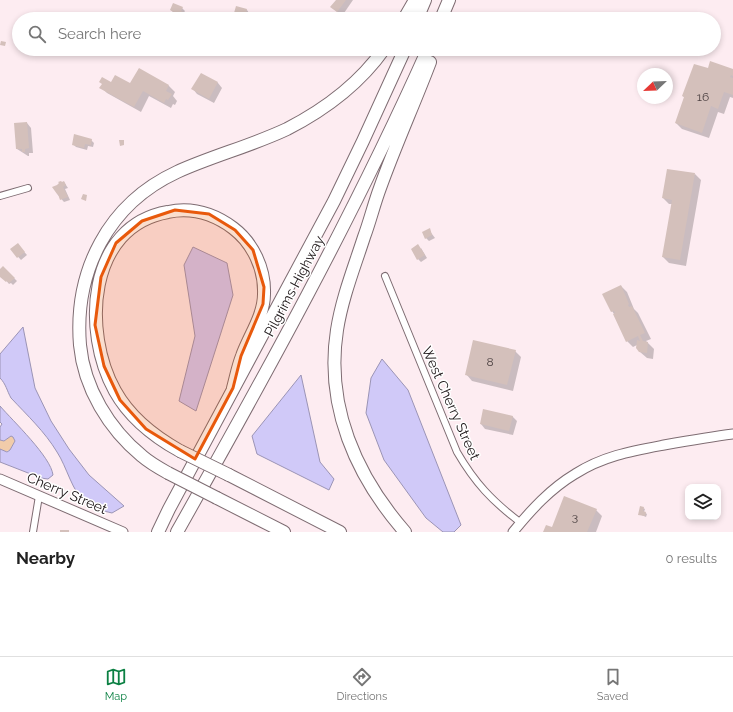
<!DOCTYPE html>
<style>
:root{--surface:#fff;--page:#f2f2f2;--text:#222;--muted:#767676;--line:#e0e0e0;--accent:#0b8043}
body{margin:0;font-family:Raleway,sans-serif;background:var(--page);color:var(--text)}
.controls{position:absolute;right:12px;bottom:12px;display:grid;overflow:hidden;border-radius:8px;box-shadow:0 2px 6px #0003}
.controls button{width:36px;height:36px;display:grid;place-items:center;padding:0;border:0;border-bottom:1px solid var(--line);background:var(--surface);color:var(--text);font:20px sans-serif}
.compass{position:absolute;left:637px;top:68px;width:36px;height:36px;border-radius:50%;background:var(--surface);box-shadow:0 2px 6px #0003;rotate:247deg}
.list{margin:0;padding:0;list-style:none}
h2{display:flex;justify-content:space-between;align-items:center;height:52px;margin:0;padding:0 16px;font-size:17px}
h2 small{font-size:13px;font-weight:400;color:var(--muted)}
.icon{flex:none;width:22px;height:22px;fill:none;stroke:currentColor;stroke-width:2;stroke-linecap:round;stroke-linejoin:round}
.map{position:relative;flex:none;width:733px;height:532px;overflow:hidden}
.search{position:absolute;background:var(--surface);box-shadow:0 2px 6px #0003;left:12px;right:12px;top:12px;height:44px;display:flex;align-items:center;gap:10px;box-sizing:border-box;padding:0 14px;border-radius:22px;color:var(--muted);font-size:15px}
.sheet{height:124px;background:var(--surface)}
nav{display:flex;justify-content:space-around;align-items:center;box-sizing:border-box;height:56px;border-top:1px solid var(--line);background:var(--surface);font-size:11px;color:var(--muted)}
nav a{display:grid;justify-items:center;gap:2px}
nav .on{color:var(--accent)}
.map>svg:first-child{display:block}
.green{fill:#f1ccaa}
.water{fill:#d0c9f8;stroke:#9b94b5}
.shadow{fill:#0003}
.building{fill:#d4c0bb}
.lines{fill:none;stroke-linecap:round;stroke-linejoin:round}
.street-casing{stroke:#7e6c72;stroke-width:8}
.secondary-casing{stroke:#7e6c72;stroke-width:11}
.highway-casing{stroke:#7e6c72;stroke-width:14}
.street{stroke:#fff;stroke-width:6}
.secondary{stroke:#fff;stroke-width:9}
.highway{stroke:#fff;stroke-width:12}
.highway-bridge-casing{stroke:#7e6c72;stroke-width:14;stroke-linecap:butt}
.highway-bridge{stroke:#fff;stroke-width:12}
.marked{fill:#e8590c;fill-opacity:0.2;stroke:#e8590c;stroke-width:3;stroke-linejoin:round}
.labels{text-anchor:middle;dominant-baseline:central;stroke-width:3;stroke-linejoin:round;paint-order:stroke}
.number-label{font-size:12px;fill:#4c4142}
.street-label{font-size:14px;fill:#1e1719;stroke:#fff}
</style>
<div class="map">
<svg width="733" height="532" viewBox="0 0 733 532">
<rect width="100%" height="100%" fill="#fdecf1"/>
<path class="green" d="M11,436L13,437L15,441L10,450L4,452L0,449V440L4,441Z"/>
<path class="water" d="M193,247L227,263L233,295L196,411L179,401L195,336L184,265Z
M23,327L35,388L51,421L69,449L89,475L124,506L112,513C104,511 93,509 86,503C72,492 67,467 57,452C45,432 27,415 11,398C7,391 6,384 0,378V354Z
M382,359L408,390L461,525L454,532H443L426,518L384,460L366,413L371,378Z
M301,375L320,462L334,479L329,490L257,454L252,436Z
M0,406C13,421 51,457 53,475L48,479L41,478L0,462V449L7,452L10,450L15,441L13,437L11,436L4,441L0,440V427L2,424L0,422Z"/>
<path class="shadow" d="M337,0H353L342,16L332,7Z
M182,8L185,11L183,14L185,16L184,18L174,13L171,10Z
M247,10L249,13L248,19L238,16L235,13Z
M139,69L169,86L175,92L173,96L177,101L175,105L173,104L171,108L149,96L141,112L107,93L101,87L112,84H131Z
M708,69L733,70V98L730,97L724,114L718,112L709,138L682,129L676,123L685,98L683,96Z
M201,74L218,83L222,88L214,103L197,94L193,89Z
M27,123L31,128L33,153H29V156H28L17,149Z
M91,140L94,143L93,147L88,146L87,150L76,147L73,144Z
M695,174L701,180L686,266L669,263L663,257L672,204H669L663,198Z
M64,182L68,188L65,189L70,200L64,202L57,194Z
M429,230L435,238L429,241L426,238Z
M20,247L27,255L21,260L11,249Z
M421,248L427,258L421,262L418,259Z
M3,267L17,281L13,285L11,283L9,284L0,273V270Z
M621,286L627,292L634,309L638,313L651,339L646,341L654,349L653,359L647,358L640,352L637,345L633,347L627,341L614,314L612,311Z
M515,351L521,357L513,391L472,381L466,374Z
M512,416L517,421L513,435L485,429L481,424Z
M641,507L645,509L644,512L647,514L646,517L639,514Z
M596,510L602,516L596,532H544Z"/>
<path class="building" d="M336,0H346L337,12L330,7Z
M173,3L183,7L181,11L183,12L181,16L170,10Z
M236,6L247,9L245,17L234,13Z
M1,41L6,42L5,46L0,45Z
M710,61L733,69V76L731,75L730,77L733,78V95L724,92L718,109L711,106L702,133L675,123L684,97L682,96L694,64L708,68Z
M139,68L169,85L166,91L172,94L168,100L166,99L164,103L143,91L134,107L99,88L102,84L99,82L102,77L111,82L115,75L130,83Z
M201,73L218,82L209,99L191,89Z
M27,122L29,148L25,149V152H22V149H16L14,123Z
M74,134L92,139L91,145L85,144L84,148L72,145Z
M119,140H124V145L120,146Z
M667,169L695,173L680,260L662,257L672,200L662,198Z
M61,181L62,182L64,181L66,185L63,187L68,197L60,200L58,194H57L52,187L57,185L59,183L58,182Z
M83,194L87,195L86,201L81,199Z
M430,228L432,235L425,239L422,232Z
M18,243L25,252L17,258L10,249Z
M418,244L425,255L417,260L411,249Z
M3,266L15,278L9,283L7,281L6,282L0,277V269Z
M621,285L629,304L628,305L629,307L632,306L645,333L640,335L643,341L648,342L647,353L639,352L636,348L637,340L640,341L638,336L626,342L613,314L615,313L614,311L611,312L602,294Z
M473,340L516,350L507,385L465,375Z
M483,409L513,416L509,431L480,424Z
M564,496L597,509L587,532H543L546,525L552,527Z
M640,506L644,507L643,511L646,512L645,516L638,515Z
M60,530H69V532H60Z"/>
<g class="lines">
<defs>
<path id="street" d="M0,196L28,188
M385,276L457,452C475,483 492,501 521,523
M33,532L39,496"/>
<path id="secondary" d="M0,479L123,532
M513,532C531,510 550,489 575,474C603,456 632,451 664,445C687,441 710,437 733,434"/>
<path id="highway" d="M404,19L415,0
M417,19L425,0
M441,19L449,0
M180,451C153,436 130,418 115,391C82,332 87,226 168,212C192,207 214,214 233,228C253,243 265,269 264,294C264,316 249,336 242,356C238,366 236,377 233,388
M168,473C159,468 150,463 142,456C109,429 84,388 80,345C74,271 108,204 177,172C212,156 251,146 287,129C324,110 360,83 384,49
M229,475L340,532
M217,498L284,532
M158,532L169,509L334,201L363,141L405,49
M177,532C266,374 354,215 428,49
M405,532C356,476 325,406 337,330C342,298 354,268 364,237C370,221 374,204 380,188C395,146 414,104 430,62"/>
</defs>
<use href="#street" class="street-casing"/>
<use href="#secondary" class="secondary-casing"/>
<use href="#highway" class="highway-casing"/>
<use href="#street" class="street"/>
<use href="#secondary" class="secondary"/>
<use href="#highway" class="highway"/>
<defs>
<path id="highway-bridge" d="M180,451L229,475
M168,473L217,498"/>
</defs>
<use href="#highway-bridge" class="highway-bridge-casing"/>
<use href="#highway-bridge" class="highway-bridge"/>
</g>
<path class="marked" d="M175,210L209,214L235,230L253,250L264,287L263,304L241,356L233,388L195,459L146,429L120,400L104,366L95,325L101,277L116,243L142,221Z"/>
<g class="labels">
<g class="number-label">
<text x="703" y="97">16</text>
<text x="490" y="362">8</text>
<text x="575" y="517">3</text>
</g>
<g class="street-label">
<text transform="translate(294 286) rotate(-62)">Pilgrims Highway</text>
<text transform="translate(451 403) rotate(66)">West Cherry Street</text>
<text transform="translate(67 493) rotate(23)">Cherry Street</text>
</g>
</g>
</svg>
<div class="controls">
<button><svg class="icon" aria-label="layers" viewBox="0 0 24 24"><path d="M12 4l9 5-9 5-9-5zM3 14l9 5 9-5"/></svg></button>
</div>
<svg class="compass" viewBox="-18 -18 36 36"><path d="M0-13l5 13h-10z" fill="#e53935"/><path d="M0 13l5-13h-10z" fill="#767676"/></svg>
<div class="search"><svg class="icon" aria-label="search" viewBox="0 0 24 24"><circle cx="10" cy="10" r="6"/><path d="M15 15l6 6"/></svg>Search here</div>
</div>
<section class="sheet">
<h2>Nearby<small>0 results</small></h2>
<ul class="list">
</ul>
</section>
<nav>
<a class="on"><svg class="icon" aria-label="map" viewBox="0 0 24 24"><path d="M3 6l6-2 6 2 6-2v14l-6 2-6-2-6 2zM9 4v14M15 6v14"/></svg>Map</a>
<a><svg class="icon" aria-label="directions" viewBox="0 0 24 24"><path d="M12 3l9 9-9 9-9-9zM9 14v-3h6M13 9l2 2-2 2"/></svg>Directions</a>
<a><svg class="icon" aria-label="saved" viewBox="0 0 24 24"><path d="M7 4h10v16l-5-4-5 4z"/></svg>Saved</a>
</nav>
